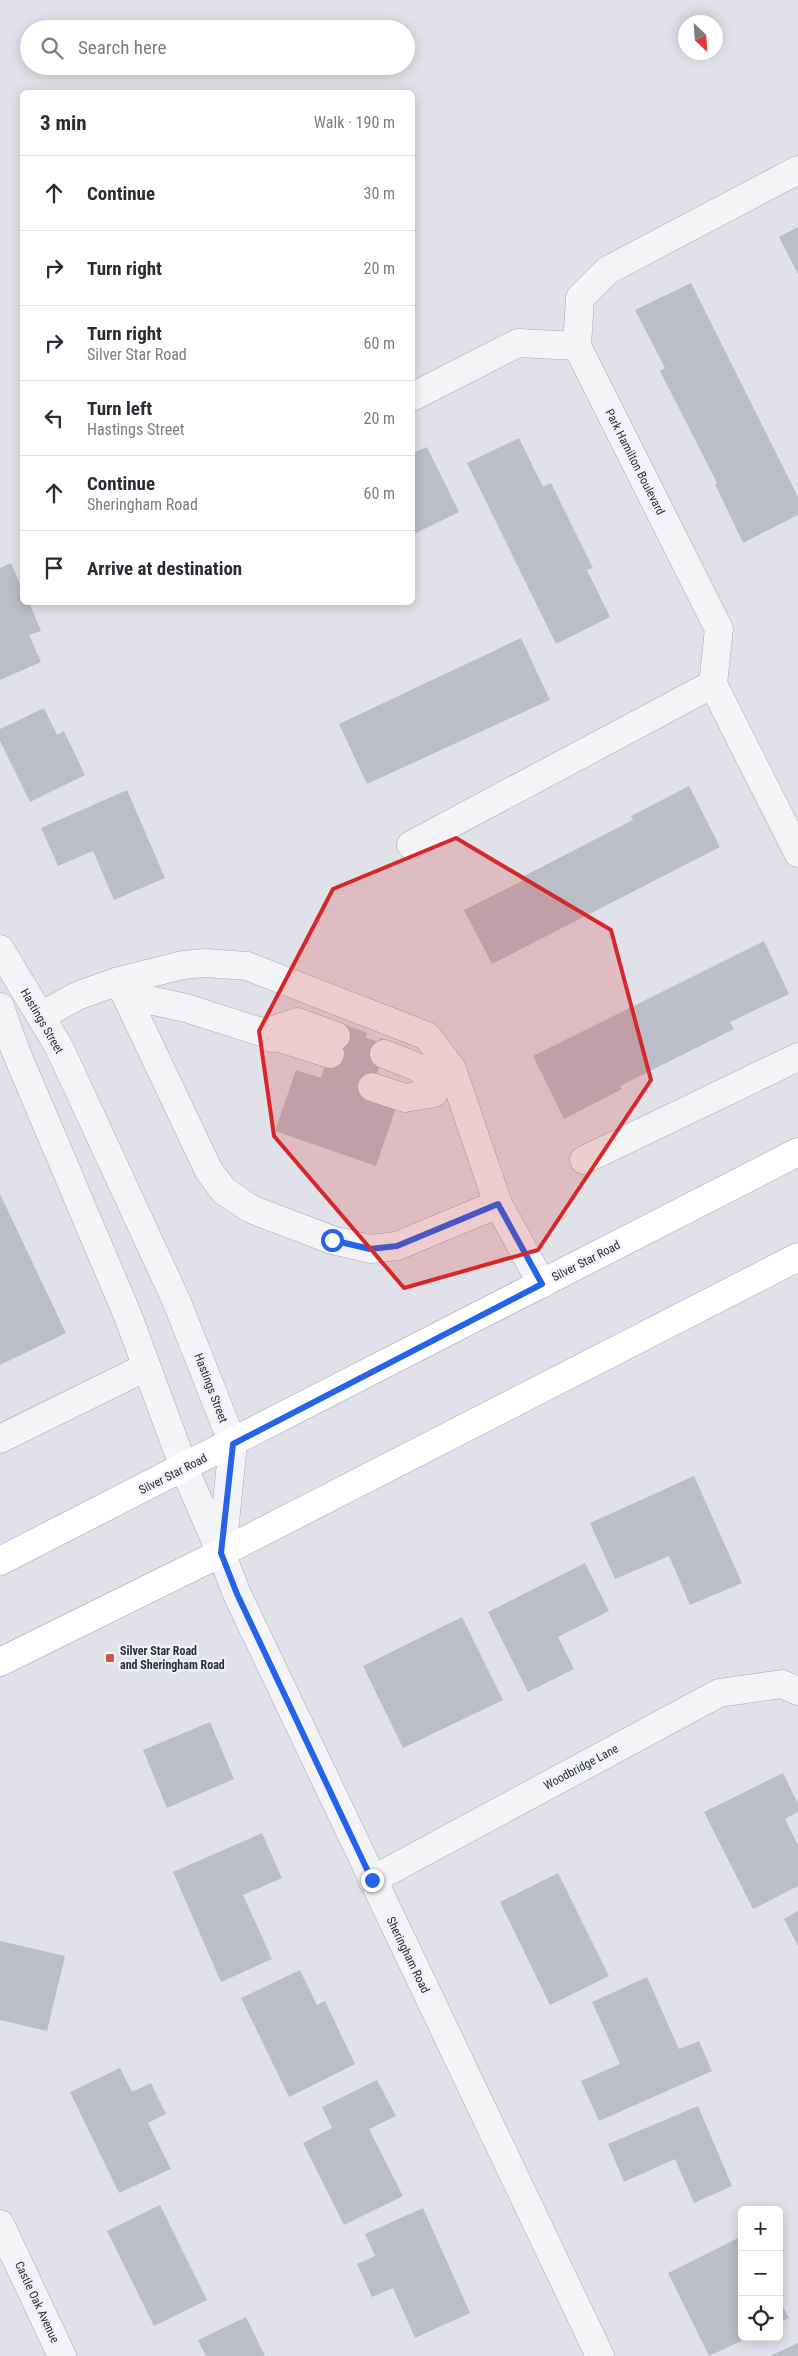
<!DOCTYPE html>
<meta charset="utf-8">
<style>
:root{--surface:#fff;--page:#f7f7f7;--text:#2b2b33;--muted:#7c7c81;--line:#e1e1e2}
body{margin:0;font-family:"Roboto Condensed",sans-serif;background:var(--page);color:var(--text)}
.controls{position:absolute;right:15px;bottom:15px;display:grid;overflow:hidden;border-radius:8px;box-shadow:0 2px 12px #0003}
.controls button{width:45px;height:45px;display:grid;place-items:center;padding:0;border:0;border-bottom:1px solid var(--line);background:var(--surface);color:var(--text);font:25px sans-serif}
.compass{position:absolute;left:678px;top:15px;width:45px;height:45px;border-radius:50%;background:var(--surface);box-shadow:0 2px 12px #0003;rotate:155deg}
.stop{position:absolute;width:15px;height:15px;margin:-11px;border:4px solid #2563eb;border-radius:50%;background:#fff}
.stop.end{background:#2563eb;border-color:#fff;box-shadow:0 1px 5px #0008}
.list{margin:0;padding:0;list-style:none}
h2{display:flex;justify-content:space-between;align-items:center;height:65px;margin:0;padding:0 20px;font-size:21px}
h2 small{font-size:16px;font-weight:400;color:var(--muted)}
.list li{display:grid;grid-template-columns:32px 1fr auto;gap:15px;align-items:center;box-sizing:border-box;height:75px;padding:0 20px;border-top:1px solid var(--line)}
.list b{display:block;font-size:19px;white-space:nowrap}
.list p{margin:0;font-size:16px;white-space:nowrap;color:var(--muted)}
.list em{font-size:16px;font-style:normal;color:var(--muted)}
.icon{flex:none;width:28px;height:28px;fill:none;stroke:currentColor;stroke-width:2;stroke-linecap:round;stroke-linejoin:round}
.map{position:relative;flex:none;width:798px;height:2356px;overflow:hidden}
.search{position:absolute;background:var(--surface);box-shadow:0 2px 12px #0003;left:20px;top:20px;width:395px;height:55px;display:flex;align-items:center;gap:12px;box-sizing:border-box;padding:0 18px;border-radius:28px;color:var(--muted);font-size:19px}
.panel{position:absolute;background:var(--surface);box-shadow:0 2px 12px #0003;left:20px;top:90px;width:395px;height:515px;border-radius:8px}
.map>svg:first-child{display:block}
.building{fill:#bbbdc9}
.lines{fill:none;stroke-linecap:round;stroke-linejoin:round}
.minor-tunnel{stroke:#bcbec7;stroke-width:28;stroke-dasharray:28 14;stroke-linecap:butt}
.minor-casing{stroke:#a6a8b3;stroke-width:29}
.major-casing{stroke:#a1a4b4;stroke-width:29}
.minor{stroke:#f4f4f7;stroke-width:28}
.major{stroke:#fff;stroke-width:28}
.route{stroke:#2563eb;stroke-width:6}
.marked{fill:#d62828;fill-opacity:0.2;stroke:#d62828;stroke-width:4;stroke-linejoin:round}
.poi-dot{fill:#c9574b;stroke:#f0f2f7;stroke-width:2}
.labels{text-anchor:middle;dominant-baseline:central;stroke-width:4.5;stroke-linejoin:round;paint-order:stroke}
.street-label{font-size:12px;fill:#2a2d40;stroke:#f0f2f7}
.poi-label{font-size:12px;font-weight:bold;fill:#2a2d40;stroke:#f0f2f7;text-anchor:start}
</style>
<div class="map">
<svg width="798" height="2356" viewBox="0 0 798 2356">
<rect width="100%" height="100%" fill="#e1e2e9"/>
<path class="building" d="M798,227V274L779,237Z
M691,283L798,497V515L743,543L715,484L717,483L660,371L665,368L635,310Z
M519,438L543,487L551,483L593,568L587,570L610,617L556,644L467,463Z
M427,447L459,512L412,535V453Z
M11,563L22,589V602H29L41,631L29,635L41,662L0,680V568Z
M521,638L550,700L367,784L339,724Z
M44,708L57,735L64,731L85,775L30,802L0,741V729Z
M689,786L720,847L492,964L464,910L522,881L520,878L633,820L631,816Z
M127,790L165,878L114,900L93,851L58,866L41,828Z
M764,941L789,994L730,1022L734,1029L620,1086L622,1089L564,1119L533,1056Z
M339,1028L387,1045L369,1096L397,1105L376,1166L275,1131L296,1070L321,1078Z
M0,1194L66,1333L0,1365Z
M694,1476L742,1583L690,1605L669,1556L615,1579L590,1523Z
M585,1563L609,1611L558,1637L574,1669L528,1692L488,1612Z
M462,1617L503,1700L403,1748L363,1666Z
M210,1722L234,1779L167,1808L143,1750Z
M783,1773L798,1804V1812L785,1819L798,1845V1886L753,1909L704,1812Z
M262,1833L282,1878L243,1895L272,1959L221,1982L173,1872Z
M558,1873L609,1976L550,2005L500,1902Z
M798,1911V1946L784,1919Z
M0,1941L65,1956L47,2031L0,2020Z
M300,1970L317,2005L325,2001L355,2064L289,2097L241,1998Z
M647,1977L679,2049L699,2041L712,2071L599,2121L581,2081L620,2064L592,2002Z
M120,2068L132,2092L151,2083L166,2114L148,2123L171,2169L119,2193L70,2092Z
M377,2080L396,2116L369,2129L403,2196L344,2225L303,2143L332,2128L322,2107Z
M698,2106L732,2186L694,2203L675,2159L624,2182L608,2144Z
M160,2205L207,2300L154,2326L107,2231Z
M423,2208L470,2313L415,2338L393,2288L372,2297L357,2264L375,2256L365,2234Z
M742,2236V2337H750L709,2356L668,2273Z
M779,2299L789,2318L779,2323Z
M246,2317L265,2356H206L198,2340Z
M798,2343V2356H770Z"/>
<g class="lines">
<path class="minor-tunnel" d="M336,1036L384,1054
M324,1070L372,1087"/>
<defs>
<path id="minor" d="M798,170L608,270L580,298L577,346L719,629L713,684L798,853
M412,397L518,343L577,346
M411,845L713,684
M0,949L59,1047L176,1300L233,1444L222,1551
M119,981L183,965L205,963L247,966L427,1036L452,1069L498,1204
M126,995L186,1008L330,1054
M0,1007L16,1052L128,1316L184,1468L221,1553L237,1594L600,2356
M41,1016L77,996L119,981L209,1171L224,1191L251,1209L332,1240L370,1249L397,1246L498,1204L542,1284
M272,1038L267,1032L297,1022L336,1036
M372,1087L405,1098L434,1093L422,1069L384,1054
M584,1160L798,1057
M0,1439L146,1367
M372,1880L719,1693L782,1684L798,1691
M0,2224L62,2356"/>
<path id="major" d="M0,1561L798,1152
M0,1662L221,1553L798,1257"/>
</defs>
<use href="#minor" class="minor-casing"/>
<use href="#major" class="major-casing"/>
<use href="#minor" class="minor"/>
<use href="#major" class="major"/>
</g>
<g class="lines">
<path class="route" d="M332,1240L370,1249L397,1246L498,1204L542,1284L233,1444L221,1553L237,1594L372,1880"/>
</g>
<path class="marked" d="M456,838L611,930L651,1080L538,1250L404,1288L274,1136L259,1031L333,889Z"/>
<rect class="poi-dot" x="105" y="1653" width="10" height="10" rx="2.5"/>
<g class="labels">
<g class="street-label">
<text transform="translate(635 462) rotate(63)">Park Hamilton Boulevard</text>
<text transform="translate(42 1021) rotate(60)">Hastings Street</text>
<text transform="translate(586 1261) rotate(-27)">Silver Star Road</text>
<text transform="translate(211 1388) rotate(69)">Hastings Street</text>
<text transform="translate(173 1474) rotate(-27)">Silver Star Road</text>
<text transform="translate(581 1767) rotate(-28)">Woodbridge Lane</text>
<text transform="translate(408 1955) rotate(64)">Sheringham Road</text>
<text transform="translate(37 2302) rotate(65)">Castle Oak Avenue</text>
</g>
<g class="poi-label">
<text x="120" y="1651">Silver Star Road<tspan x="120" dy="14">and Sheringham Road</tspan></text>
</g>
</g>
</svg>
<div class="controls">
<button>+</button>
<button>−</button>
<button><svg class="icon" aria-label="locate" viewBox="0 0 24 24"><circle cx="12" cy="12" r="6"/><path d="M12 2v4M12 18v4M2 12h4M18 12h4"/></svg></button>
</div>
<svg class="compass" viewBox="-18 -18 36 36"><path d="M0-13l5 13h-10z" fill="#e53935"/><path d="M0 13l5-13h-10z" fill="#7c7c81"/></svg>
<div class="stop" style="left:332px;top:1240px"></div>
<div class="stop end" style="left:372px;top:1880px"></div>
<div class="search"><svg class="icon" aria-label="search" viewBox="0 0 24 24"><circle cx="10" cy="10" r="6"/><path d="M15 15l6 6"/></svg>Search here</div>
<section class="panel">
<h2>3 min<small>Walk · 190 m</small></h2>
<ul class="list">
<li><svg class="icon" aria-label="ahead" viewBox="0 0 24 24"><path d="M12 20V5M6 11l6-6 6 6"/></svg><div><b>Continue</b></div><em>30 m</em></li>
<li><svg class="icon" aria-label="right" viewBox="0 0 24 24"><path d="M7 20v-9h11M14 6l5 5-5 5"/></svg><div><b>Turn right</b></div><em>20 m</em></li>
<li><svg class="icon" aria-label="right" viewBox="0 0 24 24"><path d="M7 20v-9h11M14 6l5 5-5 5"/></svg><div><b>Turn right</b><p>Silver Star Road</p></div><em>60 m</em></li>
<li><svg class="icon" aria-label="left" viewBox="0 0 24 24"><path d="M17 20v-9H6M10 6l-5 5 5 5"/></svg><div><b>Turn left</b><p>Hastings Street</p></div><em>20 m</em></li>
<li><svg class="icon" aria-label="ahead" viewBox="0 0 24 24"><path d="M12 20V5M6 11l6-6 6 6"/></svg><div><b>Continue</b><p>Sheringham Road</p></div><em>60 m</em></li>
<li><svg class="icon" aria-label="arrive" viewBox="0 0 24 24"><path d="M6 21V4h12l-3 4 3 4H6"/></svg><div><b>Arrive at destination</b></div></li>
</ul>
</section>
</div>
